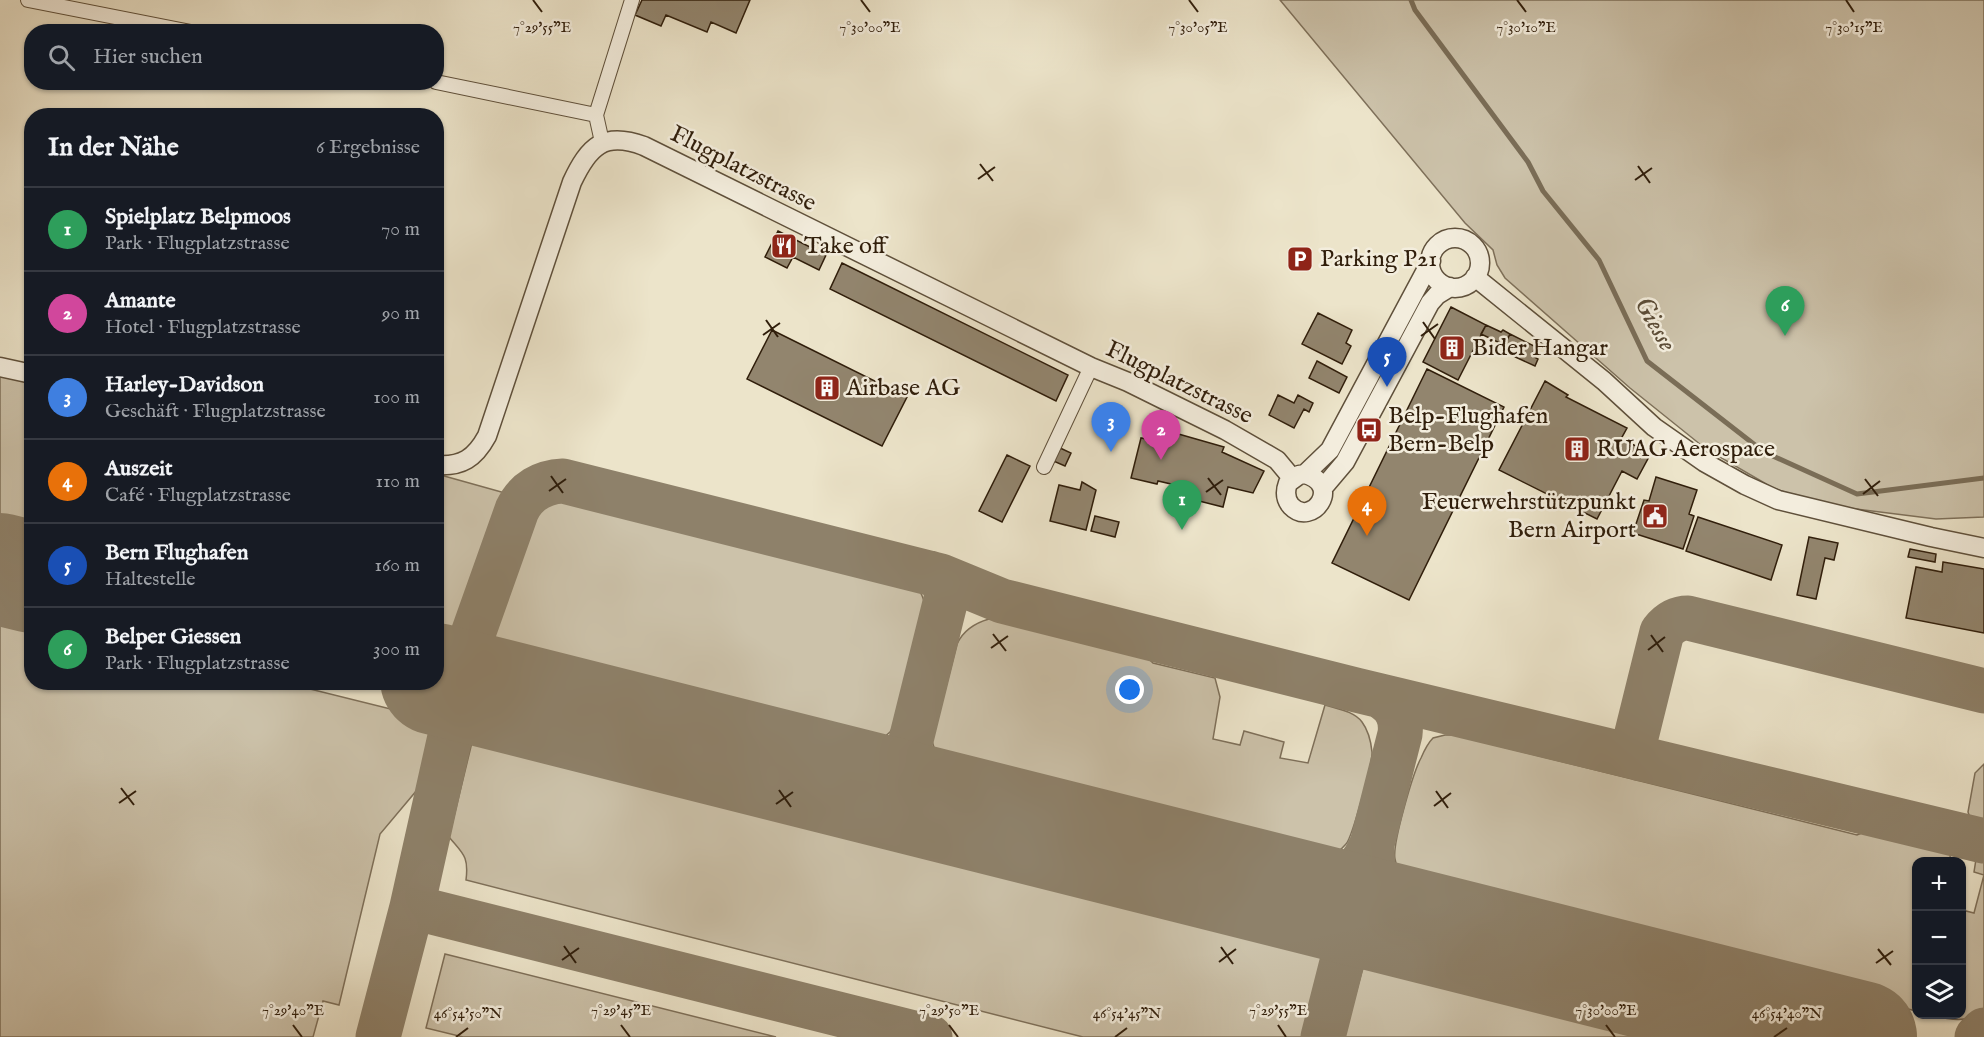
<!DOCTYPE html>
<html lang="de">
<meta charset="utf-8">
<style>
:root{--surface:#171b24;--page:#20242c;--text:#f1f3f6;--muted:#9ea1a6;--line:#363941;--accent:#ea580c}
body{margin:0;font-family:"IM FELL English",serif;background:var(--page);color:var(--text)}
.controls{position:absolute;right:18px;bottom:18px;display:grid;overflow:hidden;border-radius:12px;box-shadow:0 2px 4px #0004}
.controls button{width:54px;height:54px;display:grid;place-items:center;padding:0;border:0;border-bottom:2px solid var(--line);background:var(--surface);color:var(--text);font:30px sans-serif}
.you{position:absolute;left:1130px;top:690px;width:21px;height:21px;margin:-15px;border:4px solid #fff;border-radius:50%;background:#1a73e8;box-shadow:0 0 0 9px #1a73e833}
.badge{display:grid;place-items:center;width:39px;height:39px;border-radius:50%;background:var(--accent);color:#fff;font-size:20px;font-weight:700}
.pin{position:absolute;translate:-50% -50px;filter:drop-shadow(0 2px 3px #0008)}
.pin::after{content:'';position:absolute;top:32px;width:21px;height:18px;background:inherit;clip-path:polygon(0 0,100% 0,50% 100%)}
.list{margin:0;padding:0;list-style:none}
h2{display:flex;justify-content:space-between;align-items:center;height:78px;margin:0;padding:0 24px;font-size:26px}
h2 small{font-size:20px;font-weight:400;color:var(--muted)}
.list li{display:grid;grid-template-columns:39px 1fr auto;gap:18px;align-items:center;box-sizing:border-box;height:84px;padding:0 24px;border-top:2px solid var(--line)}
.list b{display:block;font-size:22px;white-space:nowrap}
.list p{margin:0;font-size:20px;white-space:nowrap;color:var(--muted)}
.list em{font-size:20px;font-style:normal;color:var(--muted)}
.icon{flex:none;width:33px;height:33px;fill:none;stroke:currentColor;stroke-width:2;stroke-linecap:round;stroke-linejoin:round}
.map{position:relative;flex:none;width:1984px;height:1037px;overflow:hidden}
.search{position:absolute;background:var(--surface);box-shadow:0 2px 4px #0004;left:24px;top:24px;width:420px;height:66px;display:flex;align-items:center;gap:15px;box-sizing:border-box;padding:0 21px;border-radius:24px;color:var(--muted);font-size:22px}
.panel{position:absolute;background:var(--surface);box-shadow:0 2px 4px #0004;left:24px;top:108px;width:420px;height:582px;border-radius:24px}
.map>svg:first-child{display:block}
.green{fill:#ccc2aa;stroke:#7e705a;stroke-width:1.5}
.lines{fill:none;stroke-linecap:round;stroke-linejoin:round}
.stream{stroke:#7a6d57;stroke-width:5}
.taxiway{stroke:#8e816a;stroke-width:45}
.runway{stroke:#8e816a;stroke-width:112}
.building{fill:#92856e;stroke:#301e0b;stroke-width:1.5}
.minor-casing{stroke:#5f503b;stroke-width:16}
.tertiary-casing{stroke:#5f503b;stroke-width:21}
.minor{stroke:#f3eddd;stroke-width:14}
.tertiary{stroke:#f3eddd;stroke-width:18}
.ticks{fill:none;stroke:#301e0b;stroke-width:2}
.labels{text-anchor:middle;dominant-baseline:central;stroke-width:5;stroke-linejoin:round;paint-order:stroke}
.street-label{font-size:24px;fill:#301e0b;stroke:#f3eddd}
.poi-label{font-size:24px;fill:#301e0b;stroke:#f3eddd;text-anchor:start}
.water-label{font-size:26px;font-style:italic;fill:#5b4c37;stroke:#f3eddd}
.ticks-label{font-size:15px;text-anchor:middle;fill:#301e0b;stroke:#f3eddd;stroke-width:5;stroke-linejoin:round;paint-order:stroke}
</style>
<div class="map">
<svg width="1984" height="1037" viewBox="0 0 1984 1037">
<rect width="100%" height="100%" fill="#ece4ca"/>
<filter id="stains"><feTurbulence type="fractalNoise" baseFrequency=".00333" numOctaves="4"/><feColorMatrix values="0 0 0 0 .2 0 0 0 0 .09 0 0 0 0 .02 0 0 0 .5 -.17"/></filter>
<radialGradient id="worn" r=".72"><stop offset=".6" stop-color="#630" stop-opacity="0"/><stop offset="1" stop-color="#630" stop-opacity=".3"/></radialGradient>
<path class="green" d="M1280,0H1984V517L1936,519L1840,507L1806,499L1773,488L1706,449L1630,388L1505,278L1497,265L1493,250L1465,223Z
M0,373L31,380V538L0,530Z
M437,474L505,493L458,629C451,636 446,639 436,639Z
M556,492H562L659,513L907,577C917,584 925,597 925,609C919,634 903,716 890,732C878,744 862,746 846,744L529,664L515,658L504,650L497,642L494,633L495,612L528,517L541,500Z
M0,611L31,619L32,682L286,683L443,722L417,790L380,834L339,1005L323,1001L313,1037H0Z
M989,619L1000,620L1148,658L1153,663L1215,678L1220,697L1213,739L1240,745L1244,731L1284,742L1280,758L1308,763L1325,705C1337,709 1354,711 1362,722C1368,730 1371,742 1372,752C1373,761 1352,838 1346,844C1334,858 1323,860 1305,858L962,772L943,764L937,757L932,741L957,644C963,631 975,623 989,619Z
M475,730L1326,943L1303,1037H1083L466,880C469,856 463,854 449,837Z
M1445,735H1455L1857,835L1874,828L1949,846L1952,849L1949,861L1916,862V1011L1414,884C1404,879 1397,870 1395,859C1392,844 1413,773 1421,758C1424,751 1428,743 1433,738Z
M1984,764V826L1970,818L1968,812L1975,773Z
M1977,853L1984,855V1010C1966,1024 1951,1020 1930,1015L1962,1014V910L1974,913L1984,875L1974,872Z
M445,954L776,1037H463L426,1028Z
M1370,954L1701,1037H1344L1362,971Z"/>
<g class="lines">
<path class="stream" d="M1411,0L1415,10L1528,162L1543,191L1599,260L1647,361L1764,452L1857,494L1984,478"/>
<path class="taxiway" d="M472,638C470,673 489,689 521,697
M436,670L453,663L468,648L517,510C526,491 542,482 563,481L941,576L1002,601L1356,690L1984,841
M910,744C901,777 928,798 955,809
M1641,759L1637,753L1634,745L1662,632C1669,623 1677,618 1688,618L1984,691
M848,782C884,782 895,778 910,744L946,599C947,586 942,578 930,573
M1372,847C1371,891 1390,913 1430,928
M1287,892C1325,893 1355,884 1371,846
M412,907L930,1037
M378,1037L412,907L472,638
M1323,1037L1400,734C1402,717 1396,705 1380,696
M1977,1037L1984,1030"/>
<path class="runway" d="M0,569L32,577
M436,679L1861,1037"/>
</g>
<path class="building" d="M642,0H750L736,33L711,22L707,32L666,15L661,26L635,15Z
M778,231L826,255L819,270L793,257L787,268L765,257Z
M842,263L1068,375L1056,401L830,289Z
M1451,307L1486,325L1458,380L1423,362Z
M1318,313L1352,330L1346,343L1351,346L1342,364L1302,344Z
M1486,325L1501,332L1503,330L1510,334L1504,345L1481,334Z
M772,330L907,397L882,446L747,379Z
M1510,334L1536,347L1531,355L1538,359L1535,366L1502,351Z
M1317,361L1347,377L1339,393L1309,378Z
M1427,369L1504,407L1409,600L1332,563Z
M1545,381L1568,395L1566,397L1627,428L1621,439L1651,453L1637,479L1622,471L1597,519L1499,470Z
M1278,395L1294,403L1298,395L1313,403L1309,412L1304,409L1294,428L1269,415Z
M1168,431L1224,447L1222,452L1264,471L1253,493L1228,487L1223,507L1195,500L1197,490L1158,481L1157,484L1131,478L1141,438L1151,440L1152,436L1167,440Z
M1058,447L1071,453L1065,466L1051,460Z
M1007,455L1030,466L1002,522L979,511Z
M1656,477L1697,490L1689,514L1694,516L1683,549L1633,533L1644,500L1649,501Z
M1082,482L1096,490L1086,530L1050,521L1059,485L1080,490Z
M1095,516L1119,522L1115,537L1091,531Z
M1698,517L1782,545L1771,580L1686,551Z
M1809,537L1838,543L1834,560L1825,558L1816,599L1797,595Z
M1910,549L1936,554L1935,562L1908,557Z
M1943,562L1984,569V633L1906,618L1916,567L1942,572Z"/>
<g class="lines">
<defs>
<path id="minor" d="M28,0L191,32
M436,82L596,115L602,142
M596,115L632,0
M1044,467L1091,367"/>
<path id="tertiary" d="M1430 263a25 25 0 1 1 50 0a25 25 0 1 1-50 0Z
M1475,277L1604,381L1654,427L1704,462L1745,485L1778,500L1931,537L1984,548
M0,367L32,374
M436,465C462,467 475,458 487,436L572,182C589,146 604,131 644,146L1091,367L1128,382L1225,430L1277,460L1292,478
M1305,474C1343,485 1312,528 1291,506C1285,499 1285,491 1288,483L1299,475L1305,474L1330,450L1431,261
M1323,488L1345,462L1430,303L1437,295L1450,287"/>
</defs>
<use href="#minor" class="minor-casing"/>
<use href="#tertiary" class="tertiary-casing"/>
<use href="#minor" class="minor"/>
<use href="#tertiary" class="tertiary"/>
</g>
<path class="ticks" d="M533,0L542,12M861,0L870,12M1189,0L1198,12M1517,0L1526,12M1846,0L1854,12M980,164L993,181M1638,166L1650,183M978,179L995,167M1635,180L1652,168M766,320L778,337M1423,322L1435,339M763,335L780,323M1421,336L1438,324M551,476L563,493M1208,478L1221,495M1865,479L1878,496M549,491L566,479M1206,492L1223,480M1863,494L1880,481M993,634L1006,651M1651,635L1663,652M991,648L1008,636M1648,650L1665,637M121,788L134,805M779,790L791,807M1436,791L1448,808M119,803L136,791M776,804L793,792M1434,806L1451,793M564,946L576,963M1221,947L1233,964M1878,949L1891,965M562,960L579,948M1219,962L1236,949M1876,963L1893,951M293,1025L302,1037M621,1025L630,1037M949,1025L958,1037M1278,1025L1286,1037M1606,1025L1615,1037M456,1037L468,1028M1115,1037L1127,1028M1774,1037L1787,1028"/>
<defs>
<symbol id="restaurant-square" viewBox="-11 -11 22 22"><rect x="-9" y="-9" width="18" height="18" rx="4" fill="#8f2418" stroke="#f3eddd"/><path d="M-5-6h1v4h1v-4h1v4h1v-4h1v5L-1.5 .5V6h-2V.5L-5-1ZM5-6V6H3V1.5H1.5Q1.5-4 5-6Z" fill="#fff"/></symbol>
<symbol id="parking-square" viewBox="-11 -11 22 22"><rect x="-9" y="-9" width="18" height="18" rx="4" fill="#8f2418" stroke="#f3eddd"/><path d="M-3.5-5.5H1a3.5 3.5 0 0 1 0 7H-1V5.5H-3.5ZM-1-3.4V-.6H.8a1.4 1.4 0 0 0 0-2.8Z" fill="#fff"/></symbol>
<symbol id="building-square" viewBox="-11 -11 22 22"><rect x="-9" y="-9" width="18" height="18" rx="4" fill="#8f2418" stroke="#f3eddd"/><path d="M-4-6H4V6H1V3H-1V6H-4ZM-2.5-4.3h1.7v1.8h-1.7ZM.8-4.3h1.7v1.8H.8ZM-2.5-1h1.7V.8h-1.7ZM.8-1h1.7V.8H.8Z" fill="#fff"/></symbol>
<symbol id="bus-square" viewBox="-11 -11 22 22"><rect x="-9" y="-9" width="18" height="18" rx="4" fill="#8f2418" stroke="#f3eddd"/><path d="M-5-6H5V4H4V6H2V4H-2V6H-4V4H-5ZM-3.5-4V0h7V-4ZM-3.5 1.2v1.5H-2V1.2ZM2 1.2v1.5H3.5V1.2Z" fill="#fff"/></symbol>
<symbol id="civic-square" viewBox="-11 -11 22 22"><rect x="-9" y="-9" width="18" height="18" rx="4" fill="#8f2418" stroke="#f3eddd"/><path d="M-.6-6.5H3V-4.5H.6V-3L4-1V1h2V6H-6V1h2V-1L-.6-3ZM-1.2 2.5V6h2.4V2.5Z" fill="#fff"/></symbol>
</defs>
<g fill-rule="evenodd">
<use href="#restaurant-square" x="769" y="231" width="30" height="30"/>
<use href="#parking-square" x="1285" y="244" width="30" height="30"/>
<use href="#building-square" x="1437" y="333" width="30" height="30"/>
<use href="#building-square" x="812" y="373" width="30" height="30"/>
<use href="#bus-square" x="1354" y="415" width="30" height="30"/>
<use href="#building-square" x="1562" y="434" width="30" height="30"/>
<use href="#civic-square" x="1640" y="501" width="30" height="30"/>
</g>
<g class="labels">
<g class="street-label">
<text transform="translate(743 169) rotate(27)">Flugplatzstrasse</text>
<text transform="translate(1179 383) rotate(26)">Flugplatzstrasse</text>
</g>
<g class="poi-label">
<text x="804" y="246">Take off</text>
<text x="1320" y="259">Parking P21</text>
<text x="1472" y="348">Bider Hangar</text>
<text x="846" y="388">Airbase AG</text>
<text x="1388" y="416">Belp-Flughafen<tspan x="1388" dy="28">Bern-Belp</tspan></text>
<text x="1596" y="449">RUAG Aerospace</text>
<text x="1636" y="502" text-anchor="end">Feuerwehrstützpunkt<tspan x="1636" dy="28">Bern Airport</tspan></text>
</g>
<g class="water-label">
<text transform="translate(1655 324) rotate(60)">Giesse</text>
</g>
</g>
<g class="ticks-label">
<text x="542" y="32">7°29'55"E</text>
<text x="870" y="32">7°30'00"E</text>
<text x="1198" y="32">7°30'05"E</text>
<text x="1526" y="32">7°30'10"E</text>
<text x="1854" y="32">7°30'15"E</text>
<text x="293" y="1015">7°29'40"E</text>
<text x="621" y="1015">7°29'45"E</text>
<text x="949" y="1015">7°29'50"E</text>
<text x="1278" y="1015">7°29'55"E</text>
<text x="1606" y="1015">7°30'00"E</text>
<text x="468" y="1018">46°54'50"N</text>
<text x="1127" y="1018">46°54'45"N</text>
<text x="1787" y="1018">46°54'40"N</text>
</g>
<rect width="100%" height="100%" filter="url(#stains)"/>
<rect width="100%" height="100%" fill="url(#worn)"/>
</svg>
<div class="controls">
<button>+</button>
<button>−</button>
<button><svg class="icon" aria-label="layers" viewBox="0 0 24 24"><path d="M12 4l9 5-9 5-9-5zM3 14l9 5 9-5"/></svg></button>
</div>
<div class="you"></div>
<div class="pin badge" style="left:1182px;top:530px;background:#2e9e5b">1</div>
<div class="pin badge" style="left:1161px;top:460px;background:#d1479c">2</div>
<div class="pin badge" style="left:1111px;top:452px;background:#3f7fe0">3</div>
<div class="pin badge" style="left:1367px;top:536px;background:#e8710a">4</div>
<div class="pin badge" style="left:1387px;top:387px;background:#1a4fb4">5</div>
<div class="pin badge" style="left:1785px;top:336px;background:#2e9e5b">6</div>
<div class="search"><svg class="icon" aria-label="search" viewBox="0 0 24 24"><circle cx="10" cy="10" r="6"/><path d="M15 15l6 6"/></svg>Hier suchen</div>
<section class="panel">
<h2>In der Nähe<small>6 Ergebnisse</small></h2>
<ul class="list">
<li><span class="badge" style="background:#2e9e5b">1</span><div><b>Spielplatz Belpmoos</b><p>Park · Flugplatzstrasse</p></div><em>70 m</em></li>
<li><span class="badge" style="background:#d1479c">2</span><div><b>Amante</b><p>Hotel · Flugplatzstrasse</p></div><em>90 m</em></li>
<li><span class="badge" style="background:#3f7fe0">3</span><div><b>Harley-Davidson</b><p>Geschäft · Flugplatzstrasse</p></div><em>100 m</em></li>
<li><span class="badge" style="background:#e8710a">4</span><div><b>Auszeit</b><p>Café · Flugplatzstrasse</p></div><em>110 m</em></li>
<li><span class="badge" style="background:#1a4fb4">5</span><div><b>Bern Flughafen</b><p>Haltestelle</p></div><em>160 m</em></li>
<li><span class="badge" style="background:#2e9e5b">6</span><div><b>Belper Giessen</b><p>Park · Flugplatzstrasse</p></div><em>300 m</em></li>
</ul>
</section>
</div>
